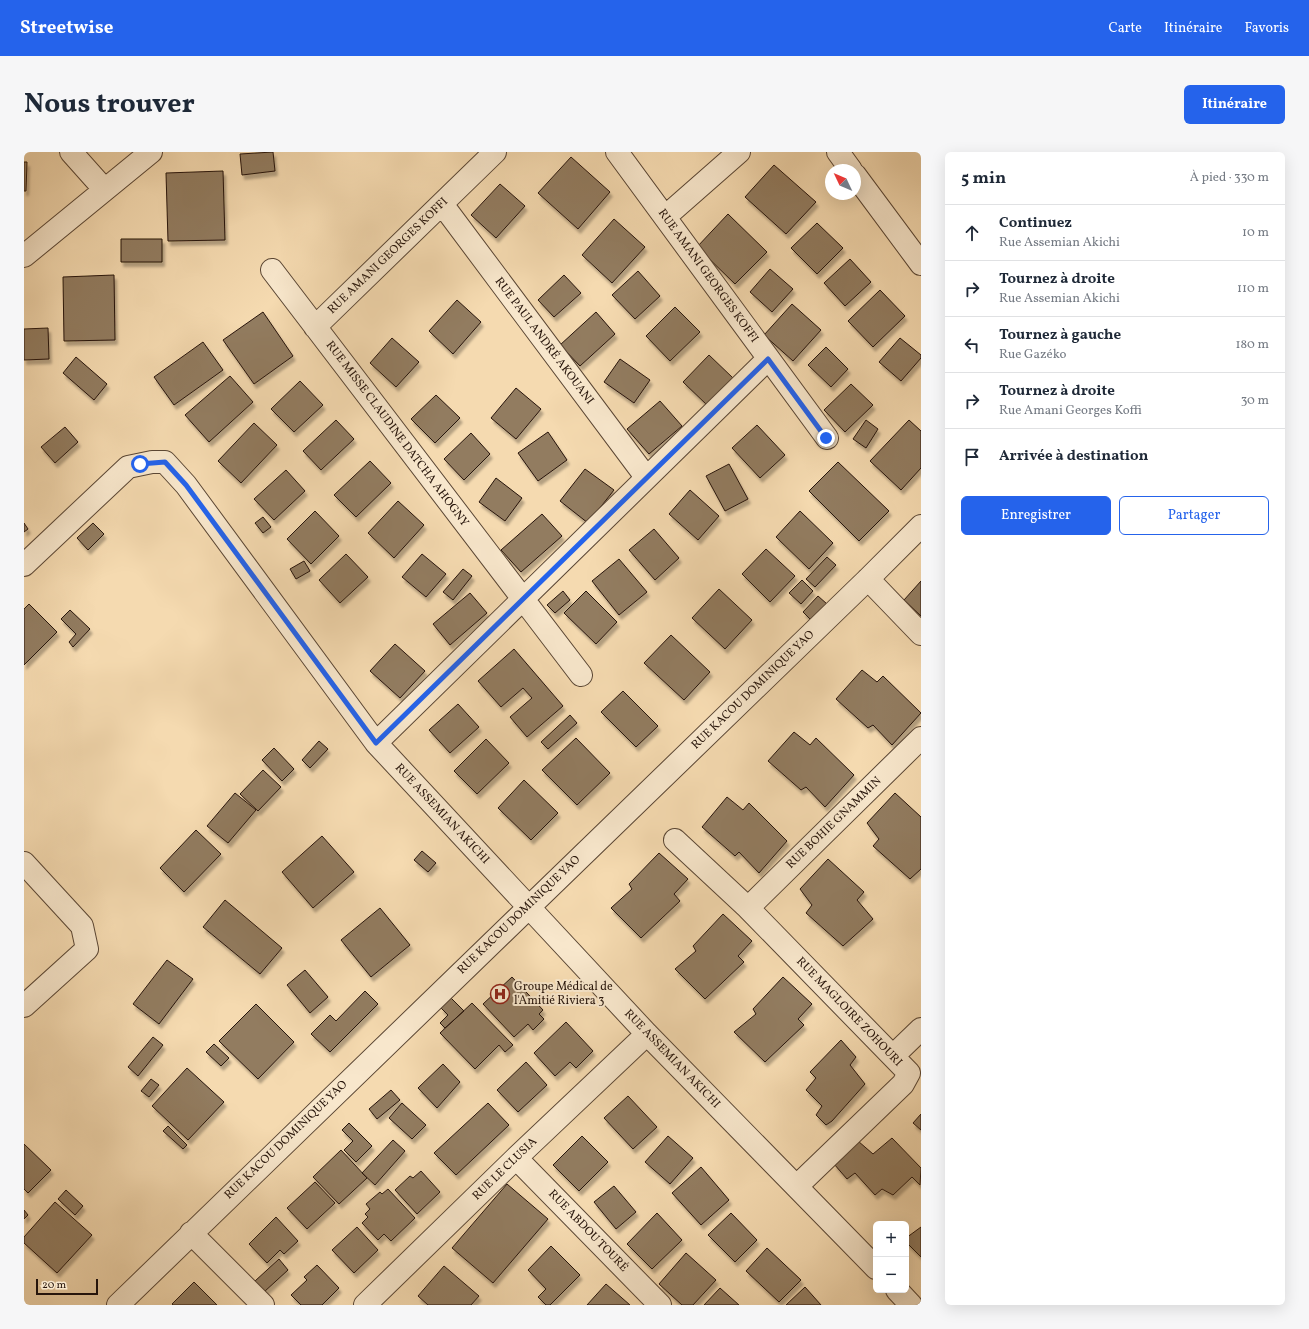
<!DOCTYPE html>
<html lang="fr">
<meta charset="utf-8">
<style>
:root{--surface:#fff;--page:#f6f6f7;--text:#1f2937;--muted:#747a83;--line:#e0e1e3;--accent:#2563eb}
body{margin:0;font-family:Vollkorn,serif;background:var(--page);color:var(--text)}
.controls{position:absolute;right:12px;bottom:12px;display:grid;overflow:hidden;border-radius:6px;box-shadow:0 4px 16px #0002}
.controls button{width:36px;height:36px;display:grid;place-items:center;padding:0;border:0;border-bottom:1px solid var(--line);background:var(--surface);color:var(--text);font:20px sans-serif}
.compass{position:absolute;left:801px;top:12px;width:36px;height:36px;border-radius:50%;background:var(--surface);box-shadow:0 4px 16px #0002;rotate:314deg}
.scale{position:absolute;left:12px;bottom:10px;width:62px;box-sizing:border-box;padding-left:4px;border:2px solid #27150b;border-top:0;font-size:11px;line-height:14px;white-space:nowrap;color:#27150b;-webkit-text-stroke:3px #f8e7cc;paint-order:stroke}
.stop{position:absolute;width:12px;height:12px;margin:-9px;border:3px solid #2563eb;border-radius:50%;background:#fff}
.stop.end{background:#2563eb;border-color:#fff;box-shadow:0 1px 4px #0008}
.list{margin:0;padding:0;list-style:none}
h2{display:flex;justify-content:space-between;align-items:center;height:52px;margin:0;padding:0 16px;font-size:17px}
h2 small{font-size:13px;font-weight:400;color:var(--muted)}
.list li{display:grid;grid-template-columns:26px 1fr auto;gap:12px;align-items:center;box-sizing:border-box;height:56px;padding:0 16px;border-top:1px solid var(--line)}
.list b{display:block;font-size:15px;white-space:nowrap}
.list p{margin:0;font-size:13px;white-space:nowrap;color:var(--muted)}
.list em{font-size:13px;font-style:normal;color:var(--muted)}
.actions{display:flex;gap:8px;padding:12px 16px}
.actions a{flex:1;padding:9px 0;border:1px solid var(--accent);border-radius:6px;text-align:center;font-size:14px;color:var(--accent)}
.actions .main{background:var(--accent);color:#fff}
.icon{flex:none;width:22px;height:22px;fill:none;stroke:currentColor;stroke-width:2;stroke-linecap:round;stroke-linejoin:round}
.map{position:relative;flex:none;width:897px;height:1153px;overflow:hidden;border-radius:6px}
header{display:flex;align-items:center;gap:24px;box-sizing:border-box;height:56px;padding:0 20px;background:var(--accent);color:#fff}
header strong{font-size:19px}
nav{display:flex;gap:22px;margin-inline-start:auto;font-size:14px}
.intro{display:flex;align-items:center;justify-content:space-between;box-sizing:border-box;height:96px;padding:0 24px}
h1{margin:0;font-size:28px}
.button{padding:10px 18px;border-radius:6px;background:var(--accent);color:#fff;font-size:14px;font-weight:700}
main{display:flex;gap:24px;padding:0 24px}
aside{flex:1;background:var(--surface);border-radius:6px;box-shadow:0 4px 16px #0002}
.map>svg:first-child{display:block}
.building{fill:#927b61;stroke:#27150b;filter:url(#shadow)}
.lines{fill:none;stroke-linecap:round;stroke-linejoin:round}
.minor-casing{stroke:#5a4634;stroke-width:24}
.minor{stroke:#f8e7cc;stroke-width:22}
.route{stroke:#2563eb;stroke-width:5}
.labels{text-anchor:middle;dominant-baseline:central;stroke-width:4;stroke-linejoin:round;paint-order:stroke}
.street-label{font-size:12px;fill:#27150b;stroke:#f8e7cc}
.poi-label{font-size:12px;fill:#27150b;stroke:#f8e7cc;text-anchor:start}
</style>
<header>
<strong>Streetwise</strong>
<nav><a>Carte</a><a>Itinéraire</a><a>Favoris</a></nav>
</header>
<div class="intro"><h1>Nous trouver</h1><a class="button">Itinéraire</a></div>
<main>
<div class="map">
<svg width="897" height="1153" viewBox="0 0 897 1153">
<defs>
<filter id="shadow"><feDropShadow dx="2.5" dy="4.5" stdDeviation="1" flood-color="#0004"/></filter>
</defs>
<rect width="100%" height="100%" fill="#f5dab0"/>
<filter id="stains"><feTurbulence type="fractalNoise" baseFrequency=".005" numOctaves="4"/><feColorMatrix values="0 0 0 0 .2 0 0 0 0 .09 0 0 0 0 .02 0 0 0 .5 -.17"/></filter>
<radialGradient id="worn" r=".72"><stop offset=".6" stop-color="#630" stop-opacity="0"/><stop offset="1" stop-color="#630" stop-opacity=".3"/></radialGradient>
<path class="building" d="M249,0L251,19L218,23L216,2Z
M547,5L586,40L554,77L514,41Z
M0,10H3L2,39H0Z
M750,13L792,50L762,82L721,45Z
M199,19L201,88L144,89L142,21Z
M476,32L501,54L472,86L447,63Z
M704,62L743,100L711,132L673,95Z
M590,67L621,95L588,131L558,103Z
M793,71L819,96L793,122L767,96Z
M97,87H138V110H97Z
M826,107L847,130L821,154L800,131Z
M746,117L769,137L748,160L726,140Z
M614,119L636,144L611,167L588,143Z
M90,123L91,188L40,189L39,125Z
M540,123L557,141L530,165L514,148Z
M856,138L881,164L849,195L824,169Z
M433,148L457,170L429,202L405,179Z
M768,152L797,178L769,209L740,183Z
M651,155L676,180L646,209L622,184Z
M239,160L269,204L230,232L199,188Z
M572,160L591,182L556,214L536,193Z
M24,176L25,207L0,208V177Z
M368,186L395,210L372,235L346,211Z
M876,186L897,203V206L877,229L855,210Z
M179,190L199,218L150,253L130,225Z
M802,195L824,217L807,235L784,213Z
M685,203L709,226L683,253L659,230Z
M52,205L83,232L70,248L39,221Z
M596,207L626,228L610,251L580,230Z
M206,224L229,250L185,290L161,263Z
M276,229L299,253L270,280L247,257Z
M827,232L849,253L821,280L800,258Z
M492,236L517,257L492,287L467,266Z
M412,243L436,266L411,291L387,267Z
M636,249L658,274L625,302L603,277Z
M312,268L330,287L297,318L279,299Z
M842,268L854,277L842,296L829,287Z
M885,268L897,279V316L877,338L846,309Z
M230,271L253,293L217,331L194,309Z
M733,273L761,303L736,326L708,296Z
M41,275L54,290L31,311L17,295Z
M524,280L543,308L514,329L494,301Z
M447,281L466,302L440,328L420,307Z
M346,309L367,331L332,365L310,343Z
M814,310L865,359L835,389L785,339Z
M705,312L724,347L701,359L682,324Z
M561,317L590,338L564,371L536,349Z
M262,318L281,339L250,368L230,347Z
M472,326L498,346L481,369L455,350Z
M666,338L695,364L674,388L645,362Z
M374,349L400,373L370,406L344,381Z
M291,359L315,384L287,412L263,387Z
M776,359L809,391L785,417L752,385Z
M518,362L538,384L497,420L477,398Z
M239,365L247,375L239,381L231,371Z
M0,371L4,377L0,380Z
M69,371L80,382L64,398L53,386Z
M630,377L655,406L631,428L605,398Z
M742,397L771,424L746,450L718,422Z
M322,402L344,425L316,451L295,428Z
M398,402L422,422L402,445L378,425Z
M803,405L812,413L791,435L782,427Z
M595,407L623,440L595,463L568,429Z
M280,409L286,419L272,427L266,417Z
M439,417L448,424L429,448L419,440Z
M778,428L789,439L777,452L765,441Z
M897,429V464L880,448Z
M695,437L728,468L701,497L668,466Z
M539,439L546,448L531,461L523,453Z
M562,439L593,470L572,492L540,461Z
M446,441L463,461L426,493L409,472Z
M794,444L803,452L787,468L779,460Z
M5,452L33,480L0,513V457Z
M46,458L66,477L49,495L45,490L52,482L37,467Z
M647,483L686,520L660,548L620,511Z
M371,492L401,519L376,546L346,519Z
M490,497L539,554L503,585L486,565L508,546L499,536L477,555L454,529Z
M838,518L853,530L859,524L897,561L868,593L849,573L844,576L812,547Z
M599,539L634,574L612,595L577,560Z
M434,552L455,575L426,601L405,578Z
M546,563L553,571L524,597L517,590Z
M770,580L786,593L792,586L830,623L801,655L782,635L777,638L744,609Z
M552,586L586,621L553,653L518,618Z
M462,587L485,611L453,642L430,619Z
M295,589L304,597L286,616L278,608Z
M250,596L270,617L258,629L238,608Z
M239,618L257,635L234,659L216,642Z
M500,628L534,661L507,688L474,656Z
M211,641L232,658L204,691L183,674Z
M871,641L897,665V717L886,727L849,694L855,687L843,671Z
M703,645L719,658L725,651L763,689L735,721L715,700L711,704L678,675Z
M172,678L197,702L160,740L136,716Z
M298,684L330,720L289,756L258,720Z
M398,699L412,711L404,720L390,708Z
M635,701L664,727L650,742L656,749L617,786L587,756L608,737L605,732Z
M804,707L840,740L833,748L849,767L819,794L782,761L788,753L776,737Z
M201,748L258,796L236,822L179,775Z
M356,756L386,793L347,825L317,788Z
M699,762L728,789L714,804L720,810L681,847L651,817L672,799L669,794Z
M143,808L169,827L135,872L109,852Z
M281,818L304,845L286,861L263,833Z
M488,825L519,858L515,862L520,867L509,878L504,872L490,885L459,852Z
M759,825L788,852L774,867L780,873L741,910L710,880L732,862L729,857Z
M341,839L354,852L306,900L287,882L306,863L312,869Z
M427,846L440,859L421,876L416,871L424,863L417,856Z
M448,851L489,893L481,900L475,893L451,917L416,881Z
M232,852L270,890L234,927L195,889Z
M542,870L569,899L552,916L546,910L531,924L510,901Z
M129,885L139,893L114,924L104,915Z
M817,888L832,905L826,913L841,932L808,969L802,973L792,963L798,954L782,938L792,926L786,920Z
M190,892L205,906L197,914L182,900Z
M502,910L523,933L494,960L473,938Z
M419,912L436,930L413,956L394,936Z
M163,916L200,950L164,988L128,954Z
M127,927L135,933L125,945L117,939Z
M367,938L376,948L353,967L345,957Z
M604,944L633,975L609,997L580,966Z
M378,951L402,973L388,987L365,966Z
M464,951L485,973L432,1023L410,1001Z
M897,962V978L889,971Z
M325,971L348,994L332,1010L320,998L329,989L318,978Z
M144,974L163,993L159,997L139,979Z
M558,984L584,1010L555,1039L529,1013Z
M644,984L669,1006L646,1032L621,1010Z
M868,986L897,1016L896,1033L888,1025L869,1043L858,1037L851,1043L831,1021L823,1027L810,1012L834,989L849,1002Z
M369,988L381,999L351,1033L338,1021Z
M0,992L27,1018L4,1041L0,1037Z
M317,998L343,1026L315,1052L289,1025Z
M677,1015L705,1048L677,1073L648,1041Z
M397,1019L416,1040L393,1062L371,1038L386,1024L389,1026Z
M291,1030L311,1051L283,1077L263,1056Z
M483,1032L524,1067L469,1131L428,1096Z
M590,1034L612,1060L592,1077L570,1050Z
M364,1037L391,1066L367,1089L360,1082L354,1088L338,1071L344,1065L341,1062L346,1057L342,1052L356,1040L358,1042Z
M42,1038L59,1054L51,1063L34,1047Z
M31,1050L68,1083L33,1121L0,1091V1085Z
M0,1058L4,1063L0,1067Z
M633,1061L658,1088L628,1117L603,1092Z
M707,1061L733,1088L711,1110L684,1083Z
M252,1065L274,1089L260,1102L256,1098L243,1111L225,1092Z
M333,1075L354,1098L330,1121L308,1098Z
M897,1075V1105L882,1090V1086Z
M527,1094L556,1123L526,1153H522L514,1145L522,1137L504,1118Z
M743,1096L777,1128L755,1150L722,1119Z
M662,1101L692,1128L669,1153H658L635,1132Z
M255,1107L264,1118L240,1140L231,1129Z
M293,1113L315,1136L298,1153H277L267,1143L283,1128L280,1125Z
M420,1114L455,1144L447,1153H404L394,1144Z
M170,1130L193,1153H149L148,1152Z
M582,1132L606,1153H563Z
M781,1135L797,1153H762Z
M696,1136L715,1153H680Z"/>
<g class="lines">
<defs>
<path id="minor" d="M47,0L80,37
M593,0L803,286
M814,0L827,18
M831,23L897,112
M418,52L622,325
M641,65L715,0
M0,104L127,0
M248,118L557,523
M291,175L471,0
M0,413L104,315L128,310H141L162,333L352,591L623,882L852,1116
M844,427L897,482
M352,591L744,207
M651,688L724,756L885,921L879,932L773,1034
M0,711L58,774L63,797L0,854
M724,756L897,586
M869,904L897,877
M492,1006L636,1153
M167,1081L239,1153
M873,1138L887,1153
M94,1153L844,427L897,374
M341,1153L492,1006L623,882"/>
</defs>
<use href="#minor" class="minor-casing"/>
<use href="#minor" class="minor"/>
</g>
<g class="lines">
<path class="route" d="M116,312L141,310L162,333L352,591L744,207L802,286"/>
</g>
<defs>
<symbol id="hospital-ring" viewBox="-11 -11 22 22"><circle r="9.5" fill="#f8e7cc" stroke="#8f2418" stroke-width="1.5"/><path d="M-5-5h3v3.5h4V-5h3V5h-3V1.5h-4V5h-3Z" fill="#8f2418"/></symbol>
</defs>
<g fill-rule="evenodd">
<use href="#hospital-ring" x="465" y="831" width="22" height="22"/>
</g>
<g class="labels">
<g class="street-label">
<text transform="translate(364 104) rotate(-44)">RUE AMANI GEORGES KOFFI</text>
<text transform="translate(684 124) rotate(54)">RUE AMANI GEORGES KOFFI</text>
<text transform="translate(520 189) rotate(53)">RUE PAUL ANDRÉ AKOUANI</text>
<text transform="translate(373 282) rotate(53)">RUE MISSE CLAUDINE DATCHA AHOGNY</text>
<text transform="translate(729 538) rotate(-44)">RUE KACOU DOMINIQUE YAO</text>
<text transform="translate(418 662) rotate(47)">RUE ASSEMIAN AKICHI</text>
<text transform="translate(810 671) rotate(-44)">RUE BOHIE GNAMMIN</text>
<text transform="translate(495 763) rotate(-44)">RUE KACOU DOMINIQUE YAO</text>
<text transform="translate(825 860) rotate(46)">RUE MAGLOIRE ZOHOURI</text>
<text transform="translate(648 907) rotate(46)">RUE ASSEMIAN AKICHI</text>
<text transform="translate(262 988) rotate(-44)">RUE KACOU DOMINIQUE YAO</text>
<text transform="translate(481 1017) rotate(-44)">RUE LE CLUSIA</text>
<text transform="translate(564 1079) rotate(46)">RUE ABDOU TOURÉ</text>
</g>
<g class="poi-label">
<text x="490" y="835">Groupe Médical de<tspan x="490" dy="14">l'Amitié Riviera 3</tspan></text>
</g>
</g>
<rect width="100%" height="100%" filter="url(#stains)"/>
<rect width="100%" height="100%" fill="url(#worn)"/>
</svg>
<div class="controls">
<button>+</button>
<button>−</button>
</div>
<svg class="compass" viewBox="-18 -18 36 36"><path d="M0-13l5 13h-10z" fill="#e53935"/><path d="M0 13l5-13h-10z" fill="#747a83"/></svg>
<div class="scale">20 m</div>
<div class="stop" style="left:116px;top:312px"></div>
<div class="stop end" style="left:802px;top:286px"></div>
</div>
<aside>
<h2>5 min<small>À pied · 330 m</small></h2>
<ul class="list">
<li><svg class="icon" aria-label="ahead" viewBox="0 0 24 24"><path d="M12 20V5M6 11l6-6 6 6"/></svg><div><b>Continuez</b><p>Rue Assemian Akichi</p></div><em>10 m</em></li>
<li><svg class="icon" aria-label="right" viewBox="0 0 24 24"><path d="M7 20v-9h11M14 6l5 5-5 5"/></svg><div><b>Tournez à droite</b><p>Rue Assemian Akichi</p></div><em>110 m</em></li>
<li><svg class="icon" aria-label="left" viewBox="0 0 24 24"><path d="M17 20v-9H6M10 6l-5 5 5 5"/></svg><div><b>Tournez à gauche</b><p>Rue Gazéko</p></div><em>180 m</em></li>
<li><svg class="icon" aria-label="right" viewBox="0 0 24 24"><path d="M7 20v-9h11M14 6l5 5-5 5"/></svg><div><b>Tournez à droite</b><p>Rue Amani Georges Koffi</p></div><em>30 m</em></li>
<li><svg class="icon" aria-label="arrive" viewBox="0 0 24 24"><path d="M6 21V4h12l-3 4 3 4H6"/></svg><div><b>Arrivée à destination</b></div></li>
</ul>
<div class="actions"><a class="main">Enregistrer</a><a>Partager</a></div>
</aside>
</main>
